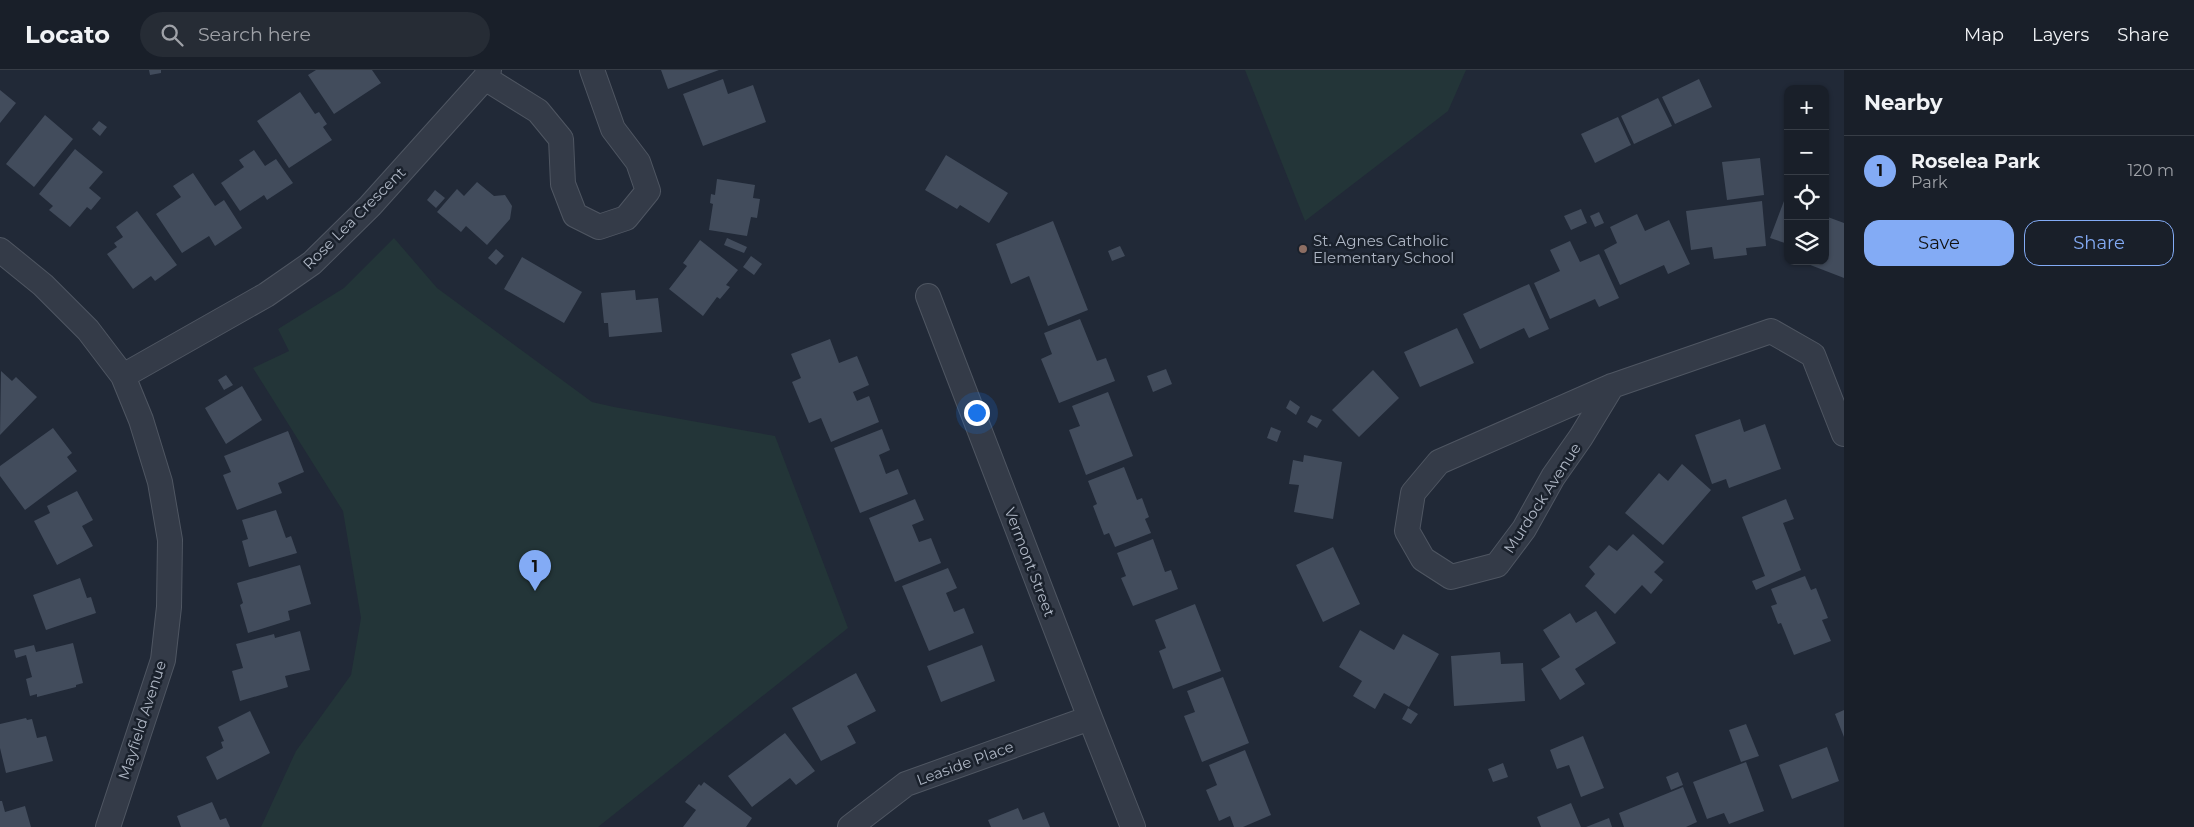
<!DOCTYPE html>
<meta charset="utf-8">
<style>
:root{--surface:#191f29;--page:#262c35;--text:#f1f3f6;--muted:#9fa2a8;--line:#373d46;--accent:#83abf5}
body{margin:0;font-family:Montserrat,sans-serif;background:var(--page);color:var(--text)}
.controls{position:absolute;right:15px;top:15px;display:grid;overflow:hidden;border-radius:10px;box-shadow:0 1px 4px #0004}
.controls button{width:45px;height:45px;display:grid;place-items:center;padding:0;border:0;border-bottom:1px solid var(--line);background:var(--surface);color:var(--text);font:25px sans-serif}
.you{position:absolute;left:976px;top:342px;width:18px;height:18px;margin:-12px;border:4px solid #fff;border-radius:50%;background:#1a73e8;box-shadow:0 0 0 8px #1a73e833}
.badge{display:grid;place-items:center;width:32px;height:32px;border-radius:50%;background:var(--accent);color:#111;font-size:16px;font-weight:700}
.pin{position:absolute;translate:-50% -41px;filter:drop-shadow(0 1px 2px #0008)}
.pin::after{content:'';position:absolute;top:26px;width:18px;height:15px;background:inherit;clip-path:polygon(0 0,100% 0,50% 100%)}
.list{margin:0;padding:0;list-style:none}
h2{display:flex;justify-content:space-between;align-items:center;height:65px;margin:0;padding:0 20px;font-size:21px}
h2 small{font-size:16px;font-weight:400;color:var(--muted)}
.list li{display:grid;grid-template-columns:32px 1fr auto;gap:15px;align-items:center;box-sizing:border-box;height:70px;padding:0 20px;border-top:1px solid var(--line)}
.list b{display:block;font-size:19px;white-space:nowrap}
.list p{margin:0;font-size:16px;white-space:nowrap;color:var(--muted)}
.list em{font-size:16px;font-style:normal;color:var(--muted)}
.actions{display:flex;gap:10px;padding:15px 20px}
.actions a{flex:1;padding:11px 0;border:1px solid var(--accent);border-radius:15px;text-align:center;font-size:18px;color:var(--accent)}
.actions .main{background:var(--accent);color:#111}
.icon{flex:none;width:28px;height:28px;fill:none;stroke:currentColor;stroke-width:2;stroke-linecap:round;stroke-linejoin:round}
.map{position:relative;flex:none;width:1844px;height:757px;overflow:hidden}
header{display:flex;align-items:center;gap:30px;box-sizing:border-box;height:70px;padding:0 25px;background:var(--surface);border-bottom:1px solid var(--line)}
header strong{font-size:24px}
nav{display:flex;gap:28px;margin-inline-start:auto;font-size:18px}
.search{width:350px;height:45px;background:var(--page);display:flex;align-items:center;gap:12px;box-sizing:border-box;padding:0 18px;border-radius:28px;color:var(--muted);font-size:19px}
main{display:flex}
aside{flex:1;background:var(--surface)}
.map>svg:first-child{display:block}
.green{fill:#233538}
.building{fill:#424c5c}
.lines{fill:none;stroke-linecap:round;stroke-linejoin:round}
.minor-casing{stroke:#4f5662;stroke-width:26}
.minor{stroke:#343b48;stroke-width:24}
.education-dot{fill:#8d6e63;stroke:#1a212c;stroke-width:2}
.labels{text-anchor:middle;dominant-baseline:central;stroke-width:5;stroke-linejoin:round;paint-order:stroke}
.street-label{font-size:15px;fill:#aeb6c4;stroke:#1a212c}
.poi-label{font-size:15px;fill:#aeb6c4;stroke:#1a212c;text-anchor:start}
</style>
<header>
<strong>Locato</strong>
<div class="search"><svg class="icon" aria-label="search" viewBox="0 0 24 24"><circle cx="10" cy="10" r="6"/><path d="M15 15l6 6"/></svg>Search here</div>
<nav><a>Map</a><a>Layers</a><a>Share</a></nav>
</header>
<main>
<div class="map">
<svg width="1844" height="757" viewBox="0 0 1844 757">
<rect width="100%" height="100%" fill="#212937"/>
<path class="green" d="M1245,0H1466L1448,41L1305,151Z
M394,168L437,218L592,332L614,337L775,366L848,558L598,757H261L296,681L351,605L361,548L343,441L253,298L289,281L278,259L344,218Z"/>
<path class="building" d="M149,0H161V3L150,5Z
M316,0H372L381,13L334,44L308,5Z
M661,0H719L668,19Z
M723,9L728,24L753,15L766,52L703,76L683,24Z
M1699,9L1712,37L1675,54L1662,27Z
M0,20L16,33L0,53Z
M300,22L315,44L319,42L327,54L323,57L332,70L289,98L257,51Z
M1658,28L1672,56L1634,74L1621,46Z
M45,45L73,69L34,117L6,94Z
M1618,47L1631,75L1595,93L1581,64Z
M99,51L107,57L100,66L92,59Z
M75,79L103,102L89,118L101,128L91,140L87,137L70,157L49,140L53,136L39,124Z
M254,80L265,96L276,89L293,113L267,130L264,125L240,141L221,113L244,97L239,90Z
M946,85L1008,123L989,153L960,135L957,139L925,120Z
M1760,88L1764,125L1727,130L1722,92Z
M193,103L215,136L224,130L242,158L215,176L209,166L182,183L156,144L181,127L173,116Z
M717,109L755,115L753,128L760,129L757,148L751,147L747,166L709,160L713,134L710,133L711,124L715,125Z
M477,112L494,126L505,125L512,136L510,149L487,175L466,156L461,162L437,142L457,119L464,126Z
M435,120L445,128L436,138L427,130Z
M1762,131L1766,176L1746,178L1747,185L1714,189L1712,177L1691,180L1686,141Z
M1784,131L1788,132V174L1770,168Z
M1581,139L1587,153L1571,160L1564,146Z
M137,141L177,195L155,211L151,206L133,219L107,184L117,177L114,173L123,167L116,157Z
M1599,142L1604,153L1595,157L1590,146Z
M1637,144L1645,161L1669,150L1690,194L1668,204L1664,195L1620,215L1604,180L1617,173L1610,157Z
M1825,146L1844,153V208L1800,191H1825Z
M1053,151L1088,240L1048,256L1029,206L1011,214L996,174Z
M727,168L747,177L744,183L724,175Z
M700,170L738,200L726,215L730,217L720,229L717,227L703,246L669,219L687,196L683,193Z
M1570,171L1580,192L1599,184L1619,228L1599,237L1595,229L1550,249L1534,213L1560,201L1550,180Z
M1120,176L1125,186L1112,191L1108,181Z
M496,179L504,186L496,195L488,188Z
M751,186L762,194L754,205L743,197Z
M522,187L582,222L564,253L504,219Z
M1529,214L1549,259L1529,268L1524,258L1480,279L1463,244Z
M635,220L636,230L658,228L662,262L609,267L608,253H604L601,223Z
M1080,249L1097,291L1106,288L1115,311L1059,333L1041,289L1052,284L1044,263Z
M1457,258L1474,293L1420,317L1404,282Z
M830,269L839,293L857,286L869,315L853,322L857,331L869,326L879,352L831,372L821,348L809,353L792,312L801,308L791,284Z
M1166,299L1172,314L1153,322L1147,306Z
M1373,300L1399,328L1359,367L1332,340Z
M1,301L12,311L16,307L37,327L0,365Z
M226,305L233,315L224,320L218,310Z
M242,316L262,350L226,374L205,338Z
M1108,322L1133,386L1086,405L1069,360L1080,356L1072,336Z
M1290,330L1300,337L1296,345L1286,338Z
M1311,345L1322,350L1317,358L1307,352Z
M1740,349L1744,362L1765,354L1781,399L1729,418L1726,409L1712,414L1695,365Z
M1271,357L1281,361L1277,372L1267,368Z
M53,358L72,383L67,387L77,401L25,440L0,406V396Z
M882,359L890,380L879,385L886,404L898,399L908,424L860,443L834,378Z
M288,361L304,402L278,413L282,423L237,440L223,405L231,402L224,386Z
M1304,385L1342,392L1333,449L1294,442L1299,415L1289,414L1293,390L1303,392Z
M1682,394L1711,420L1663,475L1625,443L1659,403L1668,411Z
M1124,397L1137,430L1142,428L1149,447L1145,449L1151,463L1115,477L1109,463L1104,465L1093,436L1097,434L1088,411Z
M77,421L93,450L82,456L93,476L57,495L34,451L50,443L47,436Z
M915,429L924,450L912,455L919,472L931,468L941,493L895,512L869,448Z
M1786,429L1794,449L1783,453L1801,500L1756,520L1752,511L1765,506L1742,447Z
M276,440L286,468L291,466L297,483L249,497L242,471L248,469L242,450Z
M1633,464L1664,492L1654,502L1663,510L1651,524L1642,515L1615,544L1585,516L1595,504L1589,497L1609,475L1617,481Z
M1153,469L1165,502L1171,500L1178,519L1133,536L1121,508L1126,506L1117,483Z
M1333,477L1360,534L1323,552L1296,495Z
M300,495L311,534L288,541L290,550L248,563L240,535L243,533L237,513Z
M948,498L957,518L946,523L954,542L964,538L974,563L929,581L902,516Z
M1805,506L1811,520L1816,518L1828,548L1822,550L1831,571L1794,585L1781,553L1778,554L1771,536L1777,534L1771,519Z
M80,508L87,528L91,527L96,543L46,560L33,525Z
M1195,534L1221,601L1173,619L1159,581L1166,578L1155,550Z
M1596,541L1616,573L1575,599L1585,614L1560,630L1541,599L1560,587L1543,560L1570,543L1576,553Z
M1360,560L1394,580L1403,564L1439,584L1409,637L1384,623L1375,639L1353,626L1362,611L1339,597Z
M300,561L310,600L285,606L288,617L240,631L232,601L243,598L236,574L274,564L275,568Z
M73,573L83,613L76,615V617L37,627V624L30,626L26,609L32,607L26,585L16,588L14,580L34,575L36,582Z
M982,575L995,611L941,632L927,596Z
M1500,582L1501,594L1523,593L1525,631L1454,636L1451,586Z
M856,603L876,641L847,656L856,673L821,691L792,638Z
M1223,607L1249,673L1202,692L1184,646L1195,642L1187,621Z
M1408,638L1418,644L1411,654L1402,649Z
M1844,640V667L1835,644Z
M250,641L270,683L217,710L206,687L223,678L221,672L224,671L218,657Z
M26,648L27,650L32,649L37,668L46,666L53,691L6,703L0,678V654Z
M1746,654L1759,686L1741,692L1729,660Z
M785,663L815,701L796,715L790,708L752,737L728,706Z
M1583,666L1604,718L1581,727L1569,695L1557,699L1550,680Z
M1827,677L1839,711L1792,729L1779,695Z
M1245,680L1271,745L1243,757H1234L1230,746L1219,751L1206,720L1217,715L1209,695Z
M1746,692L1764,741L1729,754L1724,743L1707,749L1693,712Z
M1503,693L1508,707L1493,712L1488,699Z
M1678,702L1683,715L1671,720L1666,707Z
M704,712L752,748L746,757H683L696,740L685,732L699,714L701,716Z
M1683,717L1697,752L1686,757H1624L1619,743Z
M0,731H2L5,742L25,736L31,757H0Z
M212,732L220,750L226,748L230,757H181L177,746Z
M1571,733L1581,757H1541L1537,747Z
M1018,738L1023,750L1044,742L1050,757H991L988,750Z
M1609,748L1612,757H1586Z"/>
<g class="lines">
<defs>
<path id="minor" d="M485,8L538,41L561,69L563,114L575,145L599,157L626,148L648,121L638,92L613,59L592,0
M0,180L43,215L88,260L123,306L141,350L160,412L170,470L169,537L163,590L108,757
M928,226L1090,648L1133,757
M123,306L266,225L312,193L370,136L485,8L489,0
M1612,316L1581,367L1553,407L1524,459L1497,495L1451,507L1423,489L1407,461L1413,423L1439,392L1612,316L1771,261L1813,285L1844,364
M850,757L906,714L1090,648"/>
</defs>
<use href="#minor" class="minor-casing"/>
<use href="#minor" class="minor"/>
</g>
<circle class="education-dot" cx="1303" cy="179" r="5"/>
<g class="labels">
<g class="street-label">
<text transform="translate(354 148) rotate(-45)">Rose Lea Crescent</text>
<text transform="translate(1542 428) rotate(-57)">Murdock Avenue</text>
<text transform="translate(1030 492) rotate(69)">Vermont Street</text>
<text transform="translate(142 650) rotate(-72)">Mayfield Avenue</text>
<text transform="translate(965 693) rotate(-20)">Leaside Place</text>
</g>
<g class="poi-label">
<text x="1313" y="170">St. Agnes Catholic<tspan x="1313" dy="17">Elementary School</tspan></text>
</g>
</g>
</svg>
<div class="controls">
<button>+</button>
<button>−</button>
<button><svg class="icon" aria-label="locate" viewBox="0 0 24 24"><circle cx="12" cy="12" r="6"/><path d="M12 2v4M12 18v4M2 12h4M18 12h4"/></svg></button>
<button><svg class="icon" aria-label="layers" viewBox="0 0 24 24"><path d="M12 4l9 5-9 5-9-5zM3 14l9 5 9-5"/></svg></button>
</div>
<div class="you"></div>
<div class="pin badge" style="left:535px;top:521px">1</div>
</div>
<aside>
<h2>Nearby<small></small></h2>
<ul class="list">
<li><span class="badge">1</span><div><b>Roselea Park</b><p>Park</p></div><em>120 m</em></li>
</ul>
<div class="actions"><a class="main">Save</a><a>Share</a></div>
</aside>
</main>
